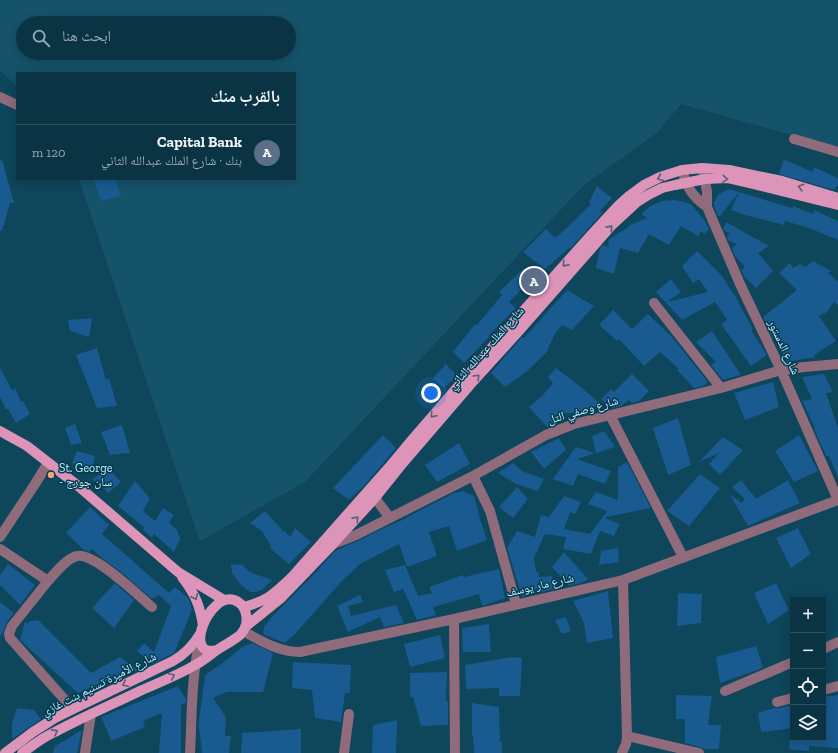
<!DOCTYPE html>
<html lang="ar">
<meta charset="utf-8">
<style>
:root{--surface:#0a3444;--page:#183f4f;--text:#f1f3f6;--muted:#99aab2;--line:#2a4f5d;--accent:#8abfa5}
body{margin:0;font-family:"Zilla Slab","Noto Naskh Arabic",serif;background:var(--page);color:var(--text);direction:rtl}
.controls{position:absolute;right:12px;bottom:12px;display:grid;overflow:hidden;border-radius:0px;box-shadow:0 2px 10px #0003}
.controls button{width:36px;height:36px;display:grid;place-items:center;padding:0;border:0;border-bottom:1px solid var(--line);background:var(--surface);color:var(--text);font:20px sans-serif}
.you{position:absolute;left:431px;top:393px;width:14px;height:14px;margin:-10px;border:3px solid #fff;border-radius:50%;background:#1a73e8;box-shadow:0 0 0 6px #1a73e833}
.badge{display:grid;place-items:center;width:26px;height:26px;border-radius:50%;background:var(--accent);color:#fff;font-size:13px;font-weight:700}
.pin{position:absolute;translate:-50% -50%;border:2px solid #fff;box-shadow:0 1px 4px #0006}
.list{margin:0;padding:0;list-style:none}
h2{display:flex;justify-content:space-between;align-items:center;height:52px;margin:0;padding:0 16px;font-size:17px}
h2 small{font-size:13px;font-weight:400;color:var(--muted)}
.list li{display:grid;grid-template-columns:26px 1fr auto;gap:12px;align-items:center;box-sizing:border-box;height:56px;padding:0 16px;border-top:1px solid var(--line)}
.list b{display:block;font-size:15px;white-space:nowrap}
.list p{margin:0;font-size:13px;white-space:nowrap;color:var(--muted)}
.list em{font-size:13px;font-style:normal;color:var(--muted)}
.icon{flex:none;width:22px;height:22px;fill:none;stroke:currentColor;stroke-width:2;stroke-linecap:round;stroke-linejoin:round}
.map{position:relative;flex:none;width:838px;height:753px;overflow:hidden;direction:ltr}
.search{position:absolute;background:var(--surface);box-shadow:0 2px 10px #0003;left:16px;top:16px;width:280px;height:44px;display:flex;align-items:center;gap:10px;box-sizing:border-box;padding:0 14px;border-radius:22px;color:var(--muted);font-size:15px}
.panel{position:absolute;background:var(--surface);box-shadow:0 2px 10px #0003;left:16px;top:72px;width:280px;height:108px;border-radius:0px;direction:rtl}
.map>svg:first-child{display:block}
.built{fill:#15536b;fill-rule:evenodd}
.building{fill:#195a90}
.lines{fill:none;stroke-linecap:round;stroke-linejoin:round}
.minor{stroke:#8f6b7c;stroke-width:10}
.major{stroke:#dc94b8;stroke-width:10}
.oneway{stroke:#585f7a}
.poi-dot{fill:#f0a279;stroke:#003b50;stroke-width:1.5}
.labels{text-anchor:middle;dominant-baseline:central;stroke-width:3;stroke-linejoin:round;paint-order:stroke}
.street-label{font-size:12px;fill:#c8ebfd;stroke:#003b50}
.poi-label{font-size:12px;fill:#c8ebfd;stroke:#003b50;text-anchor:start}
</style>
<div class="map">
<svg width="838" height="753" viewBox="0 0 838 753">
<rect width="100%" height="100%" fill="#0e465b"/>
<path class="built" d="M0,0H838V148L681,104L657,133L584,185L305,482L200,541L79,179H295V73H17V86L0,71ZM23,23H289V53H23Z"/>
<path class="building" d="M784,159L812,172L814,167L838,178V184L834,190L779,174Z
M2,160L14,203H10L2,231H0V161Z
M94,179H115L121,196L101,201Z
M597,186L612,198L600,211L603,212L570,249L569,248L545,269L523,252L546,229L555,238L571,224L591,204L589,202Z
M729,189L739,192L720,216H718L714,206V202L719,194Z
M739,192L792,208L793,206L813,214L814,210L838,221V240L809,228L785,221L784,225L749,216L731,210Z
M675,200L691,204L705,221L709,229L705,234L701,231L698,236L681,226L669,245L649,234L638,253L620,248L614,274L596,268L600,248L603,245L609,247L608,240L627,228L630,225L647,218L641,214L649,207L662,201Z
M726,222L769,246L758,253L773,271L756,288L744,276L741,270L745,267L735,256L732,248L737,244L728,240L727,237L730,233L724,231L723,229Z
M697,251L722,276L735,296L753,329L751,330L767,355L751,366L721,324L727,320L722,312L715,302L682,320L656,292L671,279L681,292L667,302L708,292L699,279L693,283L682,266Z
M813,261L831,271L828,273L838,281V305L834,302L827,312L819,316L836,341L814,355L815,357L787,362L777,343L772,336L763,317L797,290L779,273L790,263L793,268L800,264L806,267Z
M524,268L539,282L528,293L522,289L509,302L516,308L488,336L489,337L464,363L453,352L475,324L477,325L502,295L499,292Z
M567,290L594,306L572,330L562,325L555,334L546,353L526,372L505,387L491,373L522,337L524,338Z
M613,310L632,329L648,314L671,336L708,382L703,386L694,388L677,370L679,369L660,352L644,366L619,339L617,341L599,325Z
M92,318L89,337L70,331L68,320Z
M712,331L741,375H740L723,380L711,365L716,362L696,342Z
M97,348L106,380L109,378L117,406L97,408L76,355Z
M446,364L457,376L444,388L433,378Z
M0,368L12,390L15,388L21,402L23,401L30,414L16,423L8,409H6L0,397Z
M556,368L586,391L599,403L588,413H565L547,427L529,407L543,395L553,383L548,377Z
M632,374L649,391L639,401L632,403L629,400L621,406L612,408L601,399L611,389L614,392Z
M824,374L833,392L826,393L838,428V477L829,456H826L814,429L815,428L802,401L812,399L802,377Z
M773,382L779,407L745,420L734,393Z
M678,418L691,465L668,475L653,428Z
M75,424L82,443L71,445L65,428Z
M122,425L130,453L110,455L101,432Z
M604,431L615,447L596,453L592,436Z
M383,435L396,448L364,486L349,500L333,488Z
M799,435L818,471L794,482L775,451Z
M723,437L743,450L720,475L709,464L719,453L699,462Z
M559,438L566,450L544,469L531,452Z
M459,443L470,464L437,482L425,465Z
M576,447L595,453L577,459L611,471L605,484L578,474L573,486L553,479Z
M77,451L95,456L92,470L72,463Z
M627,462L651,508L606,517L605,518L620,524L614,536L600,531L591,554L563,549L566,537L545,534L534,558L536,572H538L539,577L552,576L554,589L522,597L507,548L517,531L535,537L541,515L549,517L564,496L581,502L575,514L570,512L564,529L590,534L607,511L588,504L596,492L618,500V467Z
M513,463L522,471L544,479L538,491L516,484L498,473Z
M108,468L121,482L108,493L99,483L92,480Z
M700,474L720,488L689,526L667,511Z
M741,480L756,499L788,480L800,503L748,526L730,495L742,503L745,499L732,487Z
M135,481L150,498L143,511L155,521L163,508L174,515L169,523L177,530L180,539L174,552L154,534L152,538L143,530L144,527L118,506Z
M517,487L528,499L513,518L499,507Z
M463,491L474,496L479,513H478L487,540L457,551L449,526L429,532L437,556L407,567L399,544L360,564L342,581L295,634L285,643L263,634L264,627L271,618L318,570L334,552L341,548L358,541L386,527L407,518V517L454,493Z
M90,507L109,525L102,534L169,593L175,587L187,597L190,603L192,610L174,653L152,664L137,651L144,643L154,652L171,606L159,595L152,599L120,571L102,558L92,549L90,552L84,550L66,533Z
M265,511L284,532L285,531L290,537L295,528L311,542L289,564L270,548L271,546L262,531L250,523Z
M798,528L811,554L791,568L776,538Z
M618,548L619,562L599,565L601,551Z
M564,552L588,579L581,583L569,586L552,567Z
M8,564L35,585L20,605L0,585V575Z
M231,564L242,565L250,572L272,580L262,590L256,592H250L240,584L232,573Z
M405,565L418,596L432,593L429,587L463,575L464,577L499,569L505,598L482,606L479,594L433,607L436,615L417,620L403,589L394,592L385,570Z
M115,583L134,600L114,628L92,608Z
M776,583L789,610L768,624L754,593Z
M608,591L613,638L587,643L584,623L573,601Z
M678,593L702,594L701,623L677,626Z
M360,595L363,602L348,606L351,616L396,605L404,623L384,627L380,617L348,632L337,606Z
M0,602L14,613L7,622L3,632L0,636Z
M566,617L571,631L562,634L555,620Z
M38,620L91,673L120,657L138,670L111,682L108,680L78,693L20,640L25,621L28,624L30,621Z
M489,624L491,652H463L462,628Z
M440,635L445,658L410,667L404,644Z
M252,643L273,653L263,692H227L213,698L226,717L225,736H231L229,753H202L199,727H198L205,675L221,664L244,646Z
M756,646L763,668L720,683L716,657Z
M511,657L522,658L520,696H499V688L466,689L465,665Z
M293,662L351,665L350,693H345L341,722L315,718L312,690L292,688Z
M447,672L446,701H448V725L421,726L413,697H410V673Z
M178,686L186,699V703L181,705V753H159L162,713L143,721L145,727L111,741L109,735L101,717Z
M676,695L712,696L708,725H721L719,749H704L700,747L685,743V719H676Z
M838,695V748L809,746V751L789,749L790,738H823V697Z
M472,703L499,707L500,742H502V753H474L473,735H472Z
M793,705V728L761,732L758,713L774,708H779Z
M17,708L34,710L41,719L12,739V723Z
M397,720L396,753H372L373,725Z
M301,729V753H241L242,733Z
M82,730L77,753H53L55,746Z"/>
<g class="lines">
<path class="minor" d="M0,97L17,105
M794,139L838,152
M682,170C687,188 692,196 707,207
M703,170L707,192V207L740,284L781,370L838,500
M654,303L721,388
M610,415L683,557
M473,476L490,511L499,543L516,604
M375,498L390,518
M0,537L35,484L48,463
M333,544L356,535L473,476L546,435L574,424L721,388L781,370L804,367L838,364
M0,549L48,581L12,626L9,634L10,638L73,709
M48,581C55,573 67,558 77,556C94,552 139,596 152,607
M454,619L455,753
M243,631C261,641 279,652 300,652L454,619L623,580L838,500
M823,649L838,642
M823,690L838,686
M725,691L793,662
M777,702L793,698
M627,736L699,753
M85,753L91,714
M190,753C192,716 191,677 200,640
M344,753L349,714
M622,753L626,744L627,736L623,580"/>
<path class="major" d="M0,431L27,446L77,485L178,572L224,600
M182,577C195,594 200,605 203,626
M244,607C267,601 274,594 291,578L391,465L411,441L525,309L591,235L618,206L629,196L644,185L660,177L682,170L702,168L729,170L782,181L838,198
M245,627L281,598L333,544L375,498L403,463L470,385L519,331L612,225L637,202L648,195L662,188L675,185L705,179L727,178L753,184L838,205
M5,753L33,732L55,718L73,709L173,661C185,654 193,646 200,634
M22,753C32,746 43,737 55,732C83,717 113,704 142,690C161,682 180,674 197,664C204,660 210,655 217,650C224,645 233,641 240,635C250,626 249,605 234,600C209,592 182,659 217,650"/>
</g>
<defs><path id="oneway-chevron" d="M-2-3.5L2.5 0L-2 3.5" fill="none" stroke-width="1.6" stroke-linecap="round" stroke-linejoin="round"/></defs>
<g class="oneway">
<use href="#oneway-chevron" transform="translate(660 178) rotate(158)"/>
<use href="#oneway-chevron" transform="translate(725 179) rotate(3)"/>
<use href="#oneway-chevron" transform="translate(801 187) rotate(-163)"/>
<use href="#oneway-chevron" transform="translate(610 228) rotate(-48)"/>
<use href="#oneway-chevron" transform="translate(565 264) rotate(132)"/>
<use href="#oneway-chevron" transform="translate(477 377) rotate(-46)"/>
<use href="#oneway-chevron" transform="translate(433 415) rotate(131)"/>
<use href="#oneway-chevron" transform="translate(356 519) rotate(-48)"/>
<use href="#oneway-chevron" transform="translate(195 597) rotate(65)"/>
<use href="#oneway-chevron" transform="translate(172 676) rotate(-25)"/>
<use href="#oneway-chevron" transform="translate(125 684) rotate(155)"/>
<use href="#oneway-chevron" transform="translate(55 732) rotate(-29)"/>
</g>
<circle class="poi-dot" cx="51" cy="475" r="4"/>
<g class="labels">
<g class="street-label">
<text transform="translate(784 347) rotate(65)">شارع الدستور</text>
<text transform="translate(486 348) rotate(-48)">شارع الملك عبدالله الثاني</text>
<text transform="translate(583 410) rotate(-16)">شارع وصفي التل</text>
<text transform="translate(540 585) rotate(-13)">شارع مار يوسف</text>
<text transform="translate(99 684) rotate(-27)">شارع الأميرة تسنيم بنت غازي</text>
</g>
<g class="poi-label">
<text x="59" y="468">St. George<tspan x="59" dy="14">- سان جورج</tspan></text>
</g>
</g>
</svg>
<div class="controls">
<button>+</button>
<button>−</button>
<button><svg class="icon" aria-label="locate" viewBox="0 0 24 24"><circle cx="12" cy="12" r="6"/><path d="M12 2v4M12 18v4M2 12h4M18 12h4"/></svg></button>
<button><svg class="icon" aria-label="layers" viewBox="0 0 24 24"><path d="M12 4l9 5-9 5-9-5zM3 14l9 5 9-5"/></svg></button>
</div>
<div class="you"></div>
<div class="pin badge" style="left:534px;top:281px;background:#5c6f8a">A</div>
<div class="search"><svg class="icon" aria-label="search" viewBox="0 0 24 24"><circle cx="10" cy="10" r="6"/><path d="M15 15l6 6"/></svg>ابحث هنا</div>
<section class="panel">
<h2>بالقرب منك<small></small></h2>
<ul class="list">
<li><span class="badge" style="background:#5c6f8a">A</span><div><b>Capital Bank</b><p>بنك · شارع الملك عبدالله الثاني</p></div><em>120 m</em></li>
</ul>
</section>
</div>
